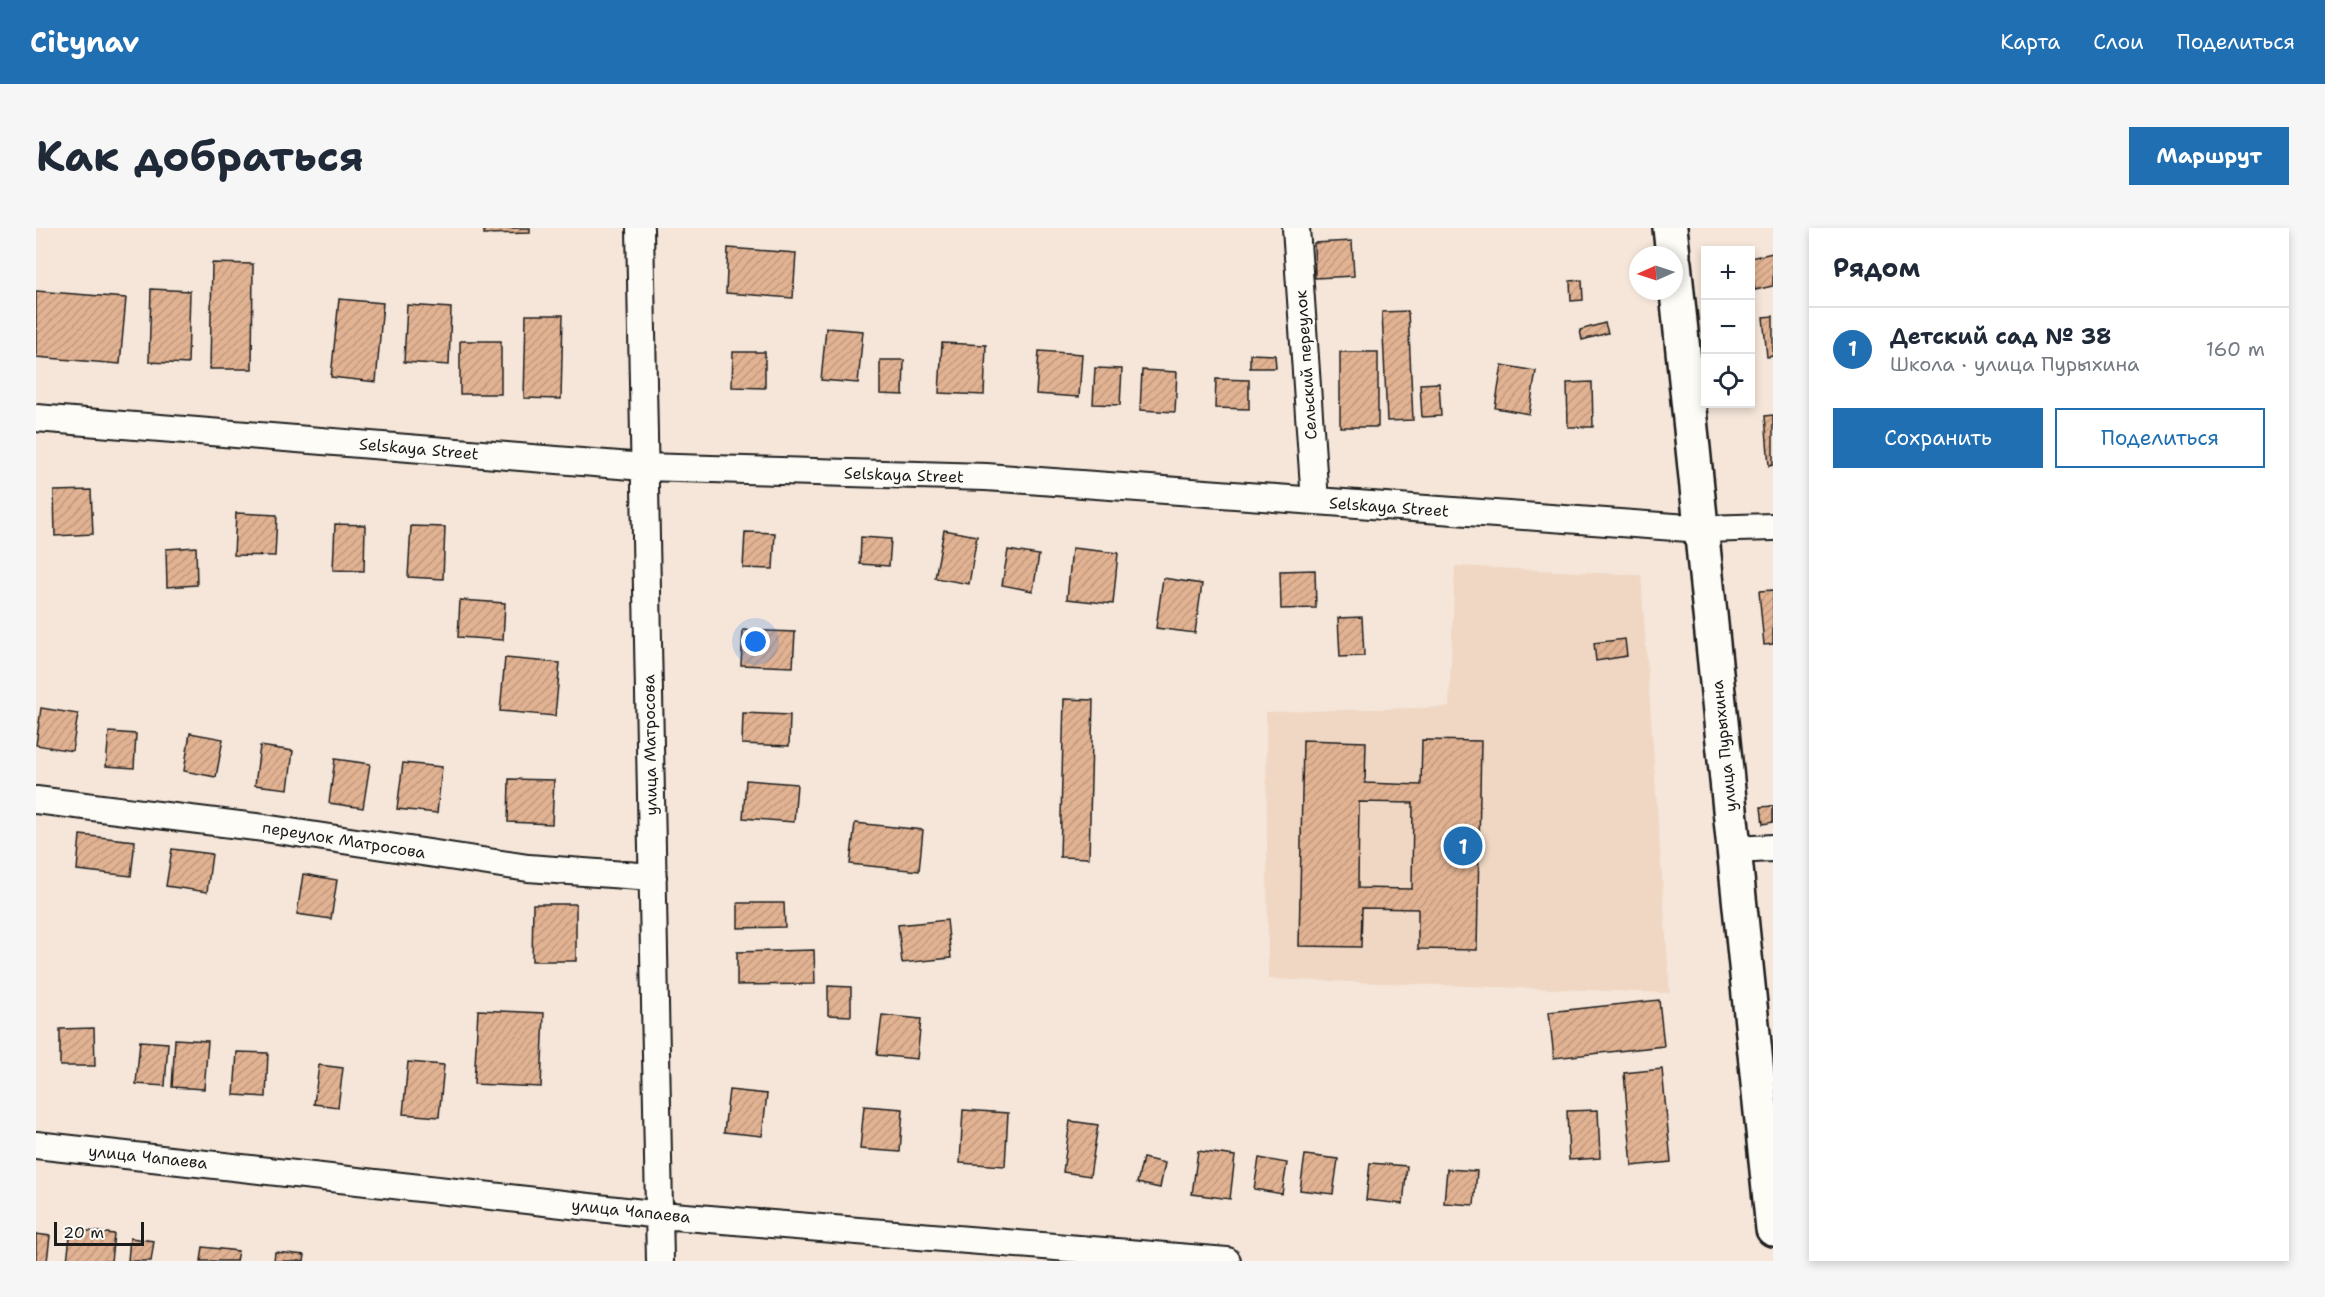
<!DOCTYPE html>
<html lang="ru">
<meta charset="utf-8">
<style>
:root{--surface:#fff;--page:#f6f6f7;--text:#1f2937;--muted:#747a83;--line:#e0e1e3;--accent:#1f6fb2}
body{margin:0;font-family:"Shantell Sans",sans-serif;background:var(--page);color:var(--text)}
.controls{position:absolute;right:18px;top:18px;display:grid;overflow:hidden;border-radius:0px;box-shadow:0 3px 9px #0003}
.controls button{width:54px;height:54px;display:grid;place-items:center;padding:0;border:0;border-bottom:2px solid var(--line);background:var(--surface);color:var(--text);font:30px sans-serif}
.compass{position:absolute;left:1593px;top:18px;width:54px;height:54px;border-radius:50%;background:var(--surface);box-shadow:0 3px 9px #0003;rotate:267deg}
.scale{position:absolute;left:18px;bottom:15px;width:90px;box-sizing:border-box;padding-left:6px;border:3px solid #1c1c1c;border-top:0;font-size:16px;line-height:21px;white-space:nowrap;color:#1c1c1c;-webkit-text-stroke:4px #fdfcf7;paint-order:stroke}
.you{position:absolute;left:720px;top:414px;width:21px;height:21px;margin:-15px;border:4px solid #fff;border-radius:50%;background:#1a73e8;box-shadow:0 0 0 9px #1a73e833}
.badge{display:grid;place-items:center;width:39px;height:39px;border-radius:50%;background:var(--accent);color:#fff;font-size:20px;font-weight:700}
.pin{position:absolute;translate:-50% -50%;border:3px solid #fff;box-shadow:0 2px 6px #0006}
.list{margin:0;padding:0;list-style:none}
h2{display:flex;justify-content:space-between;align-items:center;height:78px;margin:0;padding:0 24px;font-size:26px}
h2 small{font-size:20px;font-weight:400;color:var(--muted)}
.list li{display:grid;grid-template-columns:39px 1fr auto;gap:18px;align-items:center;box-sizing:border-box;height:84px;padding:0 24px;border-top:2px solid var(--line)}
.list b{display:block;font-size:22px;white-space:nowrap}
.list p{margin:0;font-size:20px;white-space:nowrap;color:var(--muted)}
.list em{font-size:20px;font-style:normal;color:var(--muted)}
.actions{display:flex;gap:12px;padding:18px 24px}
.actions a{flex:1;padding:14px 0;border:2px solid var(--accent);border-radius:0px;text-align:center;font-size:21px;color:var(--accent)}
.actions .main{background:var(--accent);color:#fff}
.icon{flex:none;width:33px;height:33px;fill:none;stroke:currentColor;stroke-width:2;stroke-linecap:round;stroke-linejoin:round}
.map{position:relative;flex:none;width:1737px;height:1033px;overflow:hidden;border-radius:0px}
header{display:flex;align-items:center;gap:36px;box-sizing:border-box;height:84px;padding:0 30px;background:var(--accent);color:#fff}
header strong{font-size:28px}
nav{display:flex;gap:33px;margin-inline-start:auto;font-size:21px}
.intro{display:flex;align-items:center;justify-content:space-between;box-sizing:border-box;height:144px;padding:0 36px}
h1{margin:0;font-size:42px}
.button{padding:15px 27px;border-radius:0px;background:var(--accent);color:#fff;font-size:21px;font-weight:700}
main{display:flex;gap:36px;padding:0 36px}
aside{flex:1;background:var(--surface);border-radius:0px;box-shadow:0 3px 9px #0003}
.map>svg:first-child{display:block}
.built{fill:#efd7c4}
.building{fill:url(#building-hatch);stroke:#1c1c1c;stroke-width:1.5;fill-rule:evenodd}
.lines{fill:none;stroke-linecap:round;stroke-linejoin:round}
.street-casing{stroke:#1c1c1c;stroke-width:30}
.secondary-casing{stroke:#1c1c1c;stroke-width:38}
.street{stroke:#fdfcf7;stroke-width:26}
.secondary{stroke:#fdfcf7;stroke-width:33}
.labels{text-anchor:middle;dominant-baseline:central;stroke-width:5;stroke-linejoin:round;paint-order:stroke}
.street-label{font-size:16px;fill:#1c1c1c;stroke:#fdfcf7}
</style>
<header>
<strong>Citynav</strong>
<nav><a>Карта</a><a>Слои</a><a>Поделиться</a></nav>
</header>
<div class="intro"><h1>Как добраться</h1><a class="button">Маршрут</a></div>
<main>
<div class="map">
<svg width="1737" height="1033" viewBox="0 0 1737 1033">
<defs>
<pattern id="building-hatch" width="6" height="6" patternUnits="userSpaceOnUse" patternTransform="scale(1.5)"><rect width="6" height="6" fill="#e2b393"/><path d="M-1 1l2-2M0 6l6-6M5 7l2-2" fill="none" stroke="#c1997e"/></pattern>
</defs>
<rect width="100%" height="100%" fill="#f5e6d9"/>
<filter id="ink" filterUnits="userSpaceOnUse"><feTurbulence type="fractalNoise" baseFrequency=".0167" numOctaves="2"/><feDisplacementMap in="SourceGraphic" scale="12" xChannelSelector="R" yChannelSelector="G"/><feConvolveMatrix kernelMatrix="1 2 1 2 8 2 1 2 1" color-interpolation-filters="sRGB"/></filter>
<g filter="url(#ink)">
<path class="built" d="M1419,338L1605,347L1634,765L1232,751L1230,484L1413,479Z"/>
<path class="building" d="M448,0H494V5L448,6Z
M1316,13L1318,48L1279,50L1278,15Z
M692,20L760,25L757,70L690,65Z
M1737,25V58L1719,62L1714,30Z
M176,35L217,36L216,141H174Z
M1546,52L1547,72L1535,73L1534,53Z
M115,61L154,63L152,136L113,134Z
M0,63L90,70L84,136L0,129Z
M303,71L347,75L340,154L295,149Z
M371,77L415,80L413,137L368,134Z
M1372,83L1377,192L1351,193L1346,84Z
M490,87H527L525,171L488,170Z
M1737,88V128L1731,129L1727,89Z
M1569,95L1572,105L1546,112L1544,102Z
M790,100L827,103L822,155L785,152Z
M424,113H465V166H424Z
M906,115L950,117L948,167L903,165Z
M1003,123L1046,126L1043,169L1000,166Z
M697,124H729V160L696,159Z
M1304,124H1342V199H1304Z
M1214,126L1239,127L1240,140H1214Z
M844,132H868L867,167L844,166Z
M1466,137L1500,143L1493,186L1459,180Z
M1059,140L1086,141L1084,177L1057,176Z
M1106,142L1141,144L1139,184L1104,182Z
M1180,151L1213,152V181L1179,180Z
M1556,154L1557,199H1532L1531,155Z
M1403,155L1405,188L1386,189L1384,156Z
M1737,187V237L1733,238L1729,188Z
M55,262L57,306L19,308L18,263Z
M200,285L241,287L239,328L198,327Z
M299,296L329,297L328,343L297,342Z
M375,298L409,299L407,351L372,349Z
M908,302L941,308L933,356L899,350Z
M709,304L739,305L737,341L707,340Z
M825,309L855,311L853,338L824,336Z
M160,319L161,357L131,359L130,321Z
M1036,320L1082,325L1077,376L1031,371Z
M972,322L1003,327L997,363L966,357Z
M1279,342L1280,380L1245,381L1244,343Z
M1127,350L1166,356L1159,405L1120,400Z
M1737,362V416L1728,417L1723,363Z
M424,372L469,375L467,412L422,409Z
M1326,389L1328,428L1304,429L1302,390Z
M707,402L759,404L757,439L705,437Z
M1589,411L1591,428L1560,433L1558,415Z
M469,430L524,435L519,488L464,483Z
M1028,471L1057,472L1053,630L1024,629Z
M5,480L42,486L36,523L0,517Z
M707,485L754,487L753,518L706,516Z
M73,504L100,506L98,540L70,538Z
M154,505L187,511L180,549L148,543Z
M1267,512L1330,514L1329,555L1385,557L1386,512L1445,513L1441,722L1382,721V681L1326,680L1325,719L1263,718ZM1323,574L1377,575L1376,661L1322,660Z
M224,518L257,523L252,561L219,557Z
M299,531L334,536L327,580L293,575Z
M367,535L406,539L401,585L361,581Z
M473,551L518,552L516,596L472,594Z
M710,552L761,556L758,594L707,590Z
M1737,578V594L1727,596L1725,579Z
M819,595L887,602L883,643L814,636Z
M44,607L99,613L95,648L41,642Z
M136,621L176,626L171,664L130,658Z
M267,646L301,652L295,691L261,686Z
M702,675H748L749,699L702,700Z
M497,676H540V733H496Z
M911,692L915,730L866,735L862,697Z
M778,722L779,756L701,757V724Z
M792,758L815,759V788L792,787Z
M1623,772L1628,818L1518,830L1513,784Z
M442,782L508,785L505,859L438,856Z
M846,787L885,791L881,831L841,827Z
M58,800L59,838H24V801Z
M139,811L172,813L168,861L136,859Z
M104,813L132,815L129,858L100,856Z
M201,824L232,825L230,869L198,867Z
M372,834L408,837L403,889L367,886Z
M283,837L307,840L302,879L278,876Z
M1626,841L1635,934L1596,938L1588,845Z
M693,862L731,866L726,908L688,904Z
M828,878L867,881L864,924L824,921Z
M927,882L972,885L969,938L924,935Z
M1562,882L1564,930L1533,932L1531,883Z
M1034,893L1062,897L1054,948L1027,944Z
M1162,923L1199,928L1194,971L1156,966Z
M1269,927L1302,931L1297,966L1264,962Z
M1107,930L1129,935L1124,960L1101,955Z
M1223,930L1251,935L1246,966L1218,961Z
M1334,935L1371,938L1367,976L1330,972Z
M1411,941L1441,943L1438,977L1408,975Z
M35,1001L78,1006L75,1033H31Z
M0,1006L14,1008L11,1033H0Z
M94,1010L118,1013L115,1033H92Z
M167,1019L202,1023L200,1033H165Z
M239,1024L269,1027L268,1033H238Z"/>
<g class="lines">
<defs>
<path id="street" d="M604,0L624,1033
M1260,0L1279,273
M0,190L608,239L950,249L1666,301L1737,299
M0,572L228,600L492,640L617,649
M1698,622L1737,620
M0,917L625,987L1191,1033"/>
<path id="secondary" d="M1634,0L1637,27
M1638,35L1737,1001"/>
</defs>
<use href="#street" class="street-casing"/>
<use href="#secondary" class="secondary-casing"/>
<use href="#street" class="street"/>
<use href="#secondary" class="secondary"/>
</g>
</g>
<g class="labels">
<g class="street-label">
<text transform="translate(1270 137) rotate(-94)">Сельский переулок</text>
<text transform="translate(383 221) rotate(5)">Selskaya Street</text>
<text transform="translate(868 247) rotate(2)">Selskaya Street</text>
<text transform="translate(1353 279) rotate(4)">Selskaya Street</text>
<text transform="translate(614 517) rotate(-91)">улица Матросова</text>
<text transform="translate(1688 518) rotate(-96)">улица Пурыхина</text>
<text transform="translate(308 612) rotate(9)">переулок Матросова</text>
<text transform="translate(112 929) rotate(6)">улица Чапаева</text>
<text transform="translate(595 983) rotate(6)">улица Чапаева</text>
</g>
</g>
</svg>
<div class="controls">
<button>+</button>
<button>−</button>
<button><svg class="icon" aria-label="locate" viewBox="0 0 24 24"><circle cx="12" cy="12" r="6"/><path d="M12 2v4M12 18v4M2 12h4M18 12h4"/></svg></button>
</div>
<svg class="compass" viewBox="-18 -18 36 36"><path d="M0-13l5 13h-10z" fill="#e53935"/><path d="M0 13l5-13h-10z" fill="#747a83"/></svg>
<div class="scale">20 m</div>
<div class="you"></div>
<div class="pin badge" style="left:1427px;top:618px">1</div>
</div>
<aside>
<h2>Рядом<small></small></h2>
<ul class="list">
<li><span class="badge">1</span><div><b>Детский сад № 38</b><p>Школа · улица Пурыхина</p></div><em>160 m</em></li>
</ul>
<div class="actions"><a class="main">Сохранить</a><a>Поделиться</a></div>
</aside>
</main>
